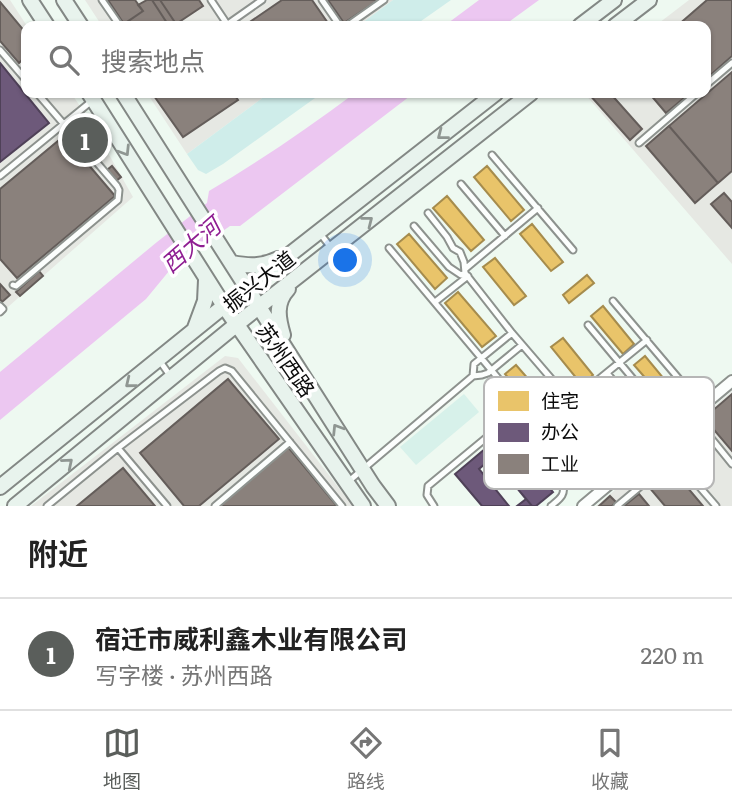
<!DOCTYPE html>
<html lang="zh">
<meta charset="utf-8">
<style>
:root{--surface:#fff;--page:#f2f2f2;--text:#222;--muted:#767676;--line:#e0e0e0;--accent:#5a5e5b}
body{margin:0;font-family:Literata,"Noto Sans SC",serif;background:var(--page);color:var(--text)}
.you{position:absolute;left:346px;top:261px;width:24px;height:24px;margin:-18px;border:5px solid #fff;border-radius:50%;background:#1a73e8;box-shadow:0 0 0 10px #1a73e833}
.badge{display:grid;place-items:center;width:46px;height:46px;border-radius:50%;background:var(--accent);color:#fff;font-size:23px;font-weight:700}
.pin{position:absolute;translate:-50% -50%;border:4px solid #fff;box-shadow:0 2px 7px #0006}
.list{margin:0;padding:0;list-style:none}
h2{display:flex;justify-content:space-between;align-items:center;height:91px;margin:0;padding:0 28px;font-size:30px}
h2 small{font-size:23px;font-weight:400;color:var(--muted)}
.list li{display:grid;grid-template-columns:46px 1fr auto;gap:21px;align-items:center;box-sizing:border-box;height:112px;padding:0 28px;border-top:2px solid var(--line)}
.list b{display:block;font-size:26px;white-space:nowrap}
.list p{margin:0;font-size:23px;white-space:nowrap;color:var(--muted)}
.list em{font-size:23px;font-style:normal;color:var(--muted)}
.icon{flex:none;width:38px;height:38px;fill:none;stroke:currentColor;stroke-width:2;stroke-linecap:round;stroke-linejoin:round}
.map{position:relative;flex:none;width:732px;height:506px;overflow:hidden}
.search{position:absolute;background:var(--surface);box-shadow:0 2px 5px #0004;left:21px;right:21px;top:21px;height:77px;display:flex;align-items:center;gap:18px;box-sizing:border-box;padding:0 24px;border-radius:14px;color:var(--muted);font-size:26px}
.sheet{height:203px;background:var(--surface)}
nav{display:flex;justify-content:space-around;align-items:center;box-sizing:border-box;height:98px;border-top:2px solid var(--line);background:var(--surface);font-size:19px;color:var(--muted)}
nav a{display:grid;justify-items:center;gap:4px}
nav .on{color:var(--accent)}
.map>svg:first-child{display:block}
.industrial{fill:#e6e8e3}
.green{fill:#cfedea}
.pitch{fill:#d7f1ea}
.water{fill:#ecc7f1}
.homes{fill:#e9c46a;stroke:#a68c4d;stroke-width:2}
.offices{fill:#6d597a;stroke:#4f4158;stroke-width:2}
.industry{fill:#8a817c;stroke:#645d5a;stroke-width:2}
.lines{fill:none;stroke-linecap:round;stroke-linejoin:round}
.lane-casing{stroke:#8d928e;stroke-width:9}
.street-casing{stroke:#8d928e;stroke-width:14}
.secondary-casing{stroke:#838885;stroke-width:18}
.lane{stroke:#fcfefd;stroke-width:5}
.street{stroke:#fcfefd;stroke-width:10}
.secondary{stroke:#e8f3ed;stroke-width:14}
.oneway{stroke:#8f9692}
.labels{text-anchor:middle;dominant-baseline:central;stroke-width:7;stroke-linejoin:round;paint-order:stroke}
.street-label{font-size:21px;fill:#0a0a0a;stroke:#fff}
.water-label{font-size:23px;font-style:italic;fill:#8f1e92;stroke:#fff}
.key{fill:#fff;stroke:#b6b6b6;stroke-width:2}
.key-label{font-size:19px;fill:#0a0a0a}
</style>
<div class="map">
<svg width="732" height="506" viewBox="0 0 732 506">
<rect width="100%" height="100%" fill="#eef9f1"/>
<path class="industrial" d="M0,0H10L27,26L26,93H71L87,116L133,197L0,314Z
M85,0H393L358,26H102Z
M689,0H732V264L584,93H706V26H655Z
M147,93H269L187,154Z
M225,356L238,358L353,506H31Z
M732,391V506H596Z"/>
<path class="green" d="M393,0H451L414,26H358Z
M269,93H322L223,164L206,174L198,170L187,154Z"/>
<path class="pitch" d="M464,394L479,412L416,465L400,447Z"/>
<path class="water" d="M479,0H539L503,26H444Z
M355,93H414L240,226H230L174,265L146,299L0,420V372L157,242L207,203L209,191C260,161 308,128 355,93Z"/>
<path class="homes" d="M487,166L524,210L511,221L474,177Z
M447,196L484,240L471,251L433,208Z
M532,224L563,262L551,271L520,234Z
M409,234L447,278L435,289L397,244Z
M495,258L526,296L514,305L483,267Z
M587,275L594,283L569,303L563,295Z
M458,292L496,336L482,347L445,303Z
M603,306L634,344L623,354L591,316Z
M563,338L593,375L582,385L551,347Z
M645,356L679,397L669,405L634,365Z
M516,365L551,405L540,414L505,374Z"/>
<path class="offices" d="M0,63L49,123L0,162Z
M85,119L103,150L95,157L72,129Z
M504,433L553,492L536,506H517L526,499L492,458L479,469L509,506H482L455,474Z
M511,442L553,492L536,506H532L492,458Z"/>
<path class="industry" d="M108,0H135L143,11L124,24Z
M147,0H199L203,6L173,26H126L124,24L143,11L138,5Z
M152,0H160L176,24L169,26Z
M282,0H312L330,26H244Z
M328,0H376L377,1L344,23Z
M707,0H732V56L706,79V26H677Z
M0,2L26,33V56L19,63L0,41Z
M732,72V171L718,183L669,126Z
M152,93H233L238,100L183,137Z
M588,93H610L642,129L630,140Z
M649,93H690L666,113Z
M669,126L718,183L695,203L646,146Z
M64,136L115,196L17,278L0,259V189Z
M112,166L121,177L116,181L107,170Z
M724,193L732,202V228L711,204Z
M39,271L43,276L20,296L16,292Z
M0,284L10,295L2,302L0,299Z
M228,379L279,439L199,506H184L140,453Z
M732,394V451L704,418Z
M288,447L337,506H218Z
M123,468L155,506H77Z
M671,468L703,506H665L649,487Z
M639,494L649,506H624Z
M610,496L616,502L612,506H599Z"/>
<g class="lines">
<defs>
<path id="lane" d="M102,0L120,26
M211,0L227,24
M322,0L340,26
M225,26L262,0
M347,26L384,0
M0,50L26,80
M706,85L732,63
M639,143L697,93
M492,155L573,250
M0,176L93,100
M461,184L505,236
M414,226L449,267L461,275L465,273L464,262L460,252L453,248L447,237L428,213
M319,232L332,249
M389,248L585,482
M465,269L538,208
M465,273L512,333L573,404
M13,285L16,286L118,200L119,190L117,186L37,93
M613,301L685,386
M435,302L468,276
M0,306L3,309L0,312
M588,325L659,410V414L651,420H646L607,373
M159,360L171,377
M473,376L474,364L512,333
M698,422L732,464
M539,428L647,340
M118,448L167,506
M610,457L575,416L573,404L584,403L592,414L608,425L625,446
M349,481L473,376L482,375L488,373L522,345
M47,506L118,448L219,371L225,368L232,371L342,506
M215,506L290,442
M434,506L427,495L428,486L498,428L507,424L512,426L562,484C567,495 558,500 551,506
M617,506L666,465L674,461L678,462L716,506"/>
<path id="street" d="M583,506L732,381"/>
<path id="secondary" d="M30,0L47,26
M64,0L81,26
M580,26L614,0
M615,26L649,0
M89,93L224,306L363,506
M123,93L373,486L388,506
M232,263C248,266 262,267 278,259
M195,328L205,301L206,280
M283,335C278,318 275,303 288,289
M0,487L224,306L496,93
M15,506L237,324L531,93"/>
</defs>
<use href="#lane" class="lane-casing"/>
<use href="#street" class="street-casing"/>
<use href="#secondary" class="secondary-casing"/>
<use href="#lane" class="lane"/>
<use href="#street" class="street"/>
<use href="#secondary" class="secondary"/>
</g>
<defs><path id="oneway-chevron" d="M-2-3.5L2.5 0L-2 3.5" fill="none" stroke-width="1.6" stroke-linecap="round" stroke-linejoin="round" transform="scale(1.75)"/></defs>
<g class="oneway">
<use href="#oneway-chevron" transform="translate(442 135) rotate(142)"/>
<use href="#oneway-chevron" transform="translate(125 151) rotate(58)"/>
<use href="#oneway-chevron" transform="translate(368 221) rotate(-38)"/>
<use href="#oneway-chevron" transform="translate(130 383) rotate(141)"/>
<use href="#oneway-chevron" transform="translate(337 429) rotate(-122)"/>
<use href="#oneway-chevron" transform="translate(68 463) rotate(-40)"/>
</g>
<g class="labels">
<g class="street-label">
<text transform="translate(258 280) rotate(-38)">振兴大道</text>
<text transform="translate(287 359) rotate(55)">苏州西路</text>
</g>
<g class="water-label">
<text transform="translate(190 244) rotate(-41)">西大河</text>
</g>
</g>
<rect x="484" y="377" width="230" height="112" rx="10" class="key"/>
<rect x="498" y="391" width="31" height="20" fill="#e9c46a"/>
<rect x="498" y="423" width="31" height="19" fill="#6d597a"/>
<rect x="498" y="454" width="31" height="20" fill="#8a817c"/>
<g class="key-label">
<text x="541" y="408">住宅</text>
<text x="541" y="439">办公</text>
<text x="541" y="471">工业</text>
</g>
</svg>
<div class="you"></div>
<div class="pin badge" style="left:85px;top:140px">1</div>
<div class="search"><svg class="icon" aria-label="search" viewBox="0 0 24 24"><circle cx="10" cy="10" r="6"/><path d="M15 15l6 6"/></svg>搜索地点</div>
</div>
<section class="sheet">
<h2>附近<small></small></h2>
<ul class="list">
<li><span class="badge">1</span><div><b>宿迁市威利鑫木业有限公司</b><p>写字楼 · 苏州西路</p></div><em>220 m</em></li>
</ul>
</section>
<nav>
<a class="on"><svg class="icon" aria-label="map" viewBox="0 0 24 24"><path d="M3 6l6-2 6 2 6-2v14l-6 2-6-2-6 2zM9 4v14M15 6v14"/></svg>地图</a>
<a><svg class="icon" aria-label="directions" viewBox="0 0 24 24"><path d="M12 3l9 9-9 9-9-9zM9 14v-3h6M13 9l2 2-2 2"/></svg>路线</a>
<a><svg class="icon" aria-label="saved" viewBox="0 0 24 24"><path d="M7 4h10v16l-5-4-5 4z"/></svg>收藏</a>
</nav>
